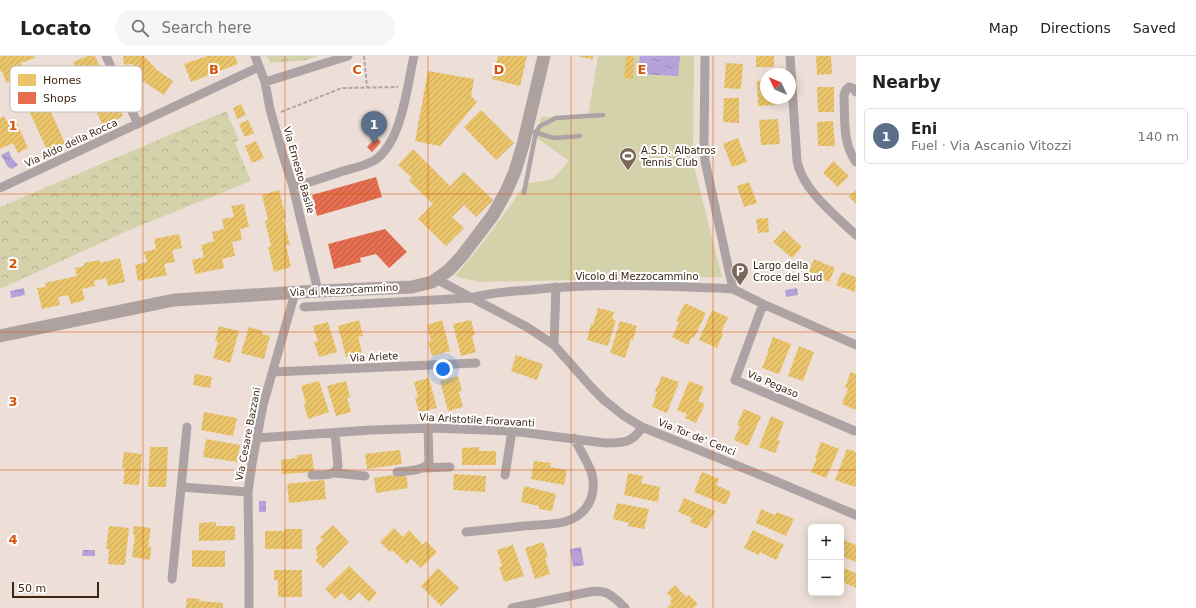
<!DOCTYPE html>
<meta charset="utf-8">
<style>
:root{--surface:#fff;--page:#f6f6f6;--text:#222;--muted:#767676;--line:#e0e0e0;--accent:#ea580c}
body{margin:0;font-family:"DejaVu Sans",sans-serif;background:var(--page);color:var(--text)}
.controls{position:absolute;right:12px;bottom:12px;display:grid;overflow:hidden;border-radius:6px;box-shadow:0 2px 10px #0003}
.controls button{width:36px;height:36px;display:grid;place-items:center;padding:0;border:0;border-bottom:1px solid var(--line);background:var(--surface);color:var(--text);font:20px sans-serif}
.compass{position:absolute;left:760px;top:12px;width:36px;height:36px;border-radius:50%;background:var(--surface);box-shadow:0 2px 10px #0003;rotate:314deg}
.scale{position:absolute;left:12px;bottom:10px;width:87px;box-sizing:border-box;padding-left:4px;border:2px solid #3d2515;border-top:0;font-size:11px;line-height:14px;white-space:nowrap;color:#3d2515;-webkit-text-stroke:3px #fff;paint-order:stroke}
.you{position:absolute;left:443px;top:313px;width:14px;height:14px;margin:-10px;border:3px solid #fff;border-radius:50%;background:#1a73e8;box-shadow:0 0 0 6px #1a73e833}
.badge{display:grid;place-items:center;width:26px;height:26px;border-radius:50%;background:var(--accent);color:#fff;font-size:13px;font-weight:700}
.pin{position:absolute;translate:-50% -33px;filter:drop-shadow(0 1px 2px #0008)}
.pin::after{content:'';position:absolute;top:21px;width:14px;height:12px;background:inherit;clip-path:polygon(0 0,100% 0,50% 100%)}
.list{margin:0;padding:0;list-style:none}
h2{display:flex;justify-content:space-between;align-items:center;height:52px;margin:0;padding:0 16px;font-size:17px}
h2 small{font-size:13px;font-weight:400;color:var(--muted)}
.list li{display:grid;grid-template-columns:26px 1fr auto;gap:12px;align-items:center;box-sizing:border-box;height:56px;margin:0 8px 8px;padding:0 8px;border:1px solid var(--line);border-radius:6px}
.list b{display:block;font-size:15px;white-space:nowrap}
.list p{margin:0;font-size:13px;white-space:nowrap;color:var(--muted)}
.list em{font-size:13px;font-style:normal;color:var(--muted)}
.icon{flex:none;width:22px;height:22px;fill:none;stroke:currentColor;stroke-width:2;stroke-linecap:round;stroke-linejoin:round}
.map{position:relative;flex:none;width:856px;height:552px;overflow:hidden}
header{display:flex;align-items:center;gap:24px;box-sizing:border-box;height:56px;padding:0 20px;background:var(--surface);border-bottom:1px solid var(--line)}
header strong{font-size:19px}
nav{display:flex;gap:22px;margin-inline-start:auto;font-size:14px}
.search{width:280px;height:36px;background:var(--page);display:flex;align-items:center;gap:10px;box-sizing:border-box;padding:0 14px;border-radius:22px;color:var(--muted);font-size:15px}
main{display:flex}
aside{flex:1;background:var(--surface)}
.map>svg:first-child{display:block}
.grass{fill:#d4d2aa}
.forest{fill:url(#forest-crowns)}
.water{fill:url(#water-ripples)}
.homes{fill:url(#homes-hatch)}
.shops{fill:url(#shops-hatch)}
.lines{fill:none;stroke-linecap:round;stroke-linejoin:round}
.path{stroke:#b1a6a4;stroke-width:2;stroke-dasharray:4 2;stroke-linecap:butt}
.lane{stroke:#aea3a4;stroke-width:4.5}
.street{stroke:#aea3a4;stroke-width:9}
.secondary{stroke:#aea2a1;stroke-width:13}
.grid{fill:none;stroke:#d7540d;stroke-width:1;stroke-opacity:0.55}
.labels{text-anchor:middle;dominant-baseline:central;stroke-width:4;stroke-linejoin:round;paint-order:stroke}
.street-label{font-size:10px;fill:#3d2515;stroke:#fff}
.poi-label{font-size:10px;fill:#3d2515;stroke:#fff;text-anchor:start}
.key{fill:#fff;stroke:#c5beb9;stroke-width:1}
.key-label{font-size:11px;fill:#3d2515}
.grid-label{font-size:13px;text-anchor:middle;font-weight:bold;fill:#d7540d;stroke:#fff;stroke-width:4;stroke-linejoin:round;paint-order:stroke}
</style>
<header>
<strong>Locato</strong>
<div class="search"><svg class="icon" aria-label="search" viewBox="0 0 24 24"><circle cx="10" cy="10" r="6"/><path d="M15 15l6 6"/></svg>Search here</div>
<nav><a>Map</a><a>Directions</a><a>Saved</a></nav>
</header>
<main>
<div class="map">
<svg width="856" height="552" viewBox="0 0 856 552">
<defs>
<pattern id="forest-crowns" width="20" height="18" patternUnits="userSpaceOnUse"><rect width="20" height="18" fill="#d4d2aa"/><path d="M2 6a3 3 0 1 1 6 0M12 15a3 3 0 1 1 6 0" fill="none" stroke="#b7b491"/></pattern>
<pattern id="water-ripples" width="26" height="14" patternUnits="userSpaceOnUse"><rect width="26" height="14" fill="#b4a2d9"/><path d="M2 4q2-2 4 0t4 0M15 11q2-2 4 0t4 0" fill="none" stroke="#9484af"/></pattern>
<pattern id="homes-hatch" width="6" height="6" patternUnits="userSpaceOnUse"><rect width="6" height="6" fill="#e9c46a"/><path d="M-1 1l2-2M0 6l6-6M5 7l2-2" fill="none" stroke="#c9a85b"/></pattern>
<pattern id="shops-hatch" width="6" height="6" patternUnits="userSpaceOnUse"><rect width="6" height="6" fill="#e76f51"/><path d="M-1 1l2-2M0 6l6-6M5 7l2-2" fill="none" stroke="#bc5b42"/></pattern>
</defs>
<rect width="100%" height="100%" fill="#eddfd7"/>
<path class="grass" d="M598,0H694L693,106L722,221L479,226L455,220C481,191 503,160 525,128L553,123L569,105L537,82L541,61L588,60Z"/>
<path class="forest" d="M267,0H318L306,4L270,7Z
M226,55L239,84L235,87L251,125L127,175L0,233V151Z"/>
<path class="water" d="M640,0H680L678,20L638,18Z
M9,95L11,101L18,109L12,113L8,111L1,99Z
M24,232L25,239L11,242L10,235Z
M797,232L798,239L786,241L785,234Z
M259,445H266V456H259Z
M581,491L584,509L573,511L570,493Z
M83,494H95V500H82Z"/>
<path class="homes" d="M0,0H34L35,2L21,7L26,20L6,27L2,15L0,16Z
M87,0H95L123,60L103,70L73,6Z
M123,0H144L157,14L173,25L164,39L141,24L134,16L137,14L132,8L124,9Z
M207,0H235L238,8L191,26L184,8Z
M498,0H527L520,30L492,23Z
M580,0H593V3L579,1Z
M626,0H634L633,23L624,22Z
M756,0H774V11H756Z
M816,0H831L832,18L817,19Z
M726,7L743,8L741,33L724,32Z
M428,15L474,23L471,40L477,46L440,90L415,85Z
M757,25H766V42H774L775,49L758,50Z
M817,31H834V56H818Z
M42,36L65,87L48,96L24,44Z
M724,42H739V67L723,66Z
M241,48L246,59L237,63L233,52Z
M481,54L514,87L496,104L464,71Z
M4,60L7,66L15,63L28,92L18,97L13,87L0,93V62Z
M778,63L780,88L761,89L759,64Z
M248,64L254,77L245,81L239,68Z
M833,65L835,90H818L817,66Z
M738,82L747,106L732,111L723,88Z
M256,85L264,102L252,107L245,90Z
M413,93L450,130L464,116L493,144L476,161L464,149L452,161L464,172L446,190L418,163L433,148L409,125L412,122L398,109Z
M833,105L849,120L838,131L823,117Z
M749,126L757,147L744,151L737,130Z
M279,134L286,162L283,163L290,189H286L291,211L274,216L268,191L271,190L265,165L268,164L262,139Z
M856,134V148L849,141Z
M244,148L249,171L240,173L242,184L232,186L235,200L222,203L224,212L195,218L192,204L204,201L201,189L214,185L212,176L224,173L222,163L234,161L231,150Z
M768,162L769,176L758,177L756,163Z
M784,174L802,191L792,202L773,186Z
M179,178L182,192L172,194L175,206L164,208L167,219L138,225L135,209L147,206L144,196L156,193L154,183Z
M120,202L125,226L108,230L106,222L94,225L95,230L82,233L85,244L71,248L68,239L58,241L60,249L42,253L37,232L46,231L45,227L77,220L75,212L84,210V207L100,204V207Z
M814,203L835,212L829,226L808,217Z
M842,216L856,221L855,236L836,229Z
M685,247L706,257L694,282L692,281L688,289L672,281L679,266L676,265Z
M598,252L614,256L612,263L616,264L608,290L587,284L591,268L593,269Z
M712,254L728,261L721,277L723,278L717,292L699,284Z
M359,264L363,280L358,281L362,296L346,301L338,270Z
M442,264L450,295L432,300L428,286L431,285L427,269Z
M471,264L475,279L472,280L476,296L461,300L453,268Z
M620,265L637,270L633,284L631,283L625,302L610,297Z
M328,266L337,296L319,301L314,286L318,285L313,270Z
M219,270L239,275L230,307L213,302L218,286L215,285Z
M249,271L263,275L262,278L270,280L264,303L241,297Z
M773,281L791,288L779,318L762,312L768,297H767Z
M799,290L814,296L803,325L788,320Z
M516,299L543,308L537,324L511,315Z
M851,316L856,318V354L842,348L848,333L845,331Z
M195,318L212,321L210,332L193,329Z
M458,320L462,335L459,336L463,351L448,355L440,325Z
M662,320L679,326L667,357L652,351L657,336L655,335Z
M429,322L437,352L419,356L415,342L418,341L414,326Z
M319,325L329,356L308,363L304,349L306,348L301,330Z
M346,325L350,341L347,342L351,356L336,360L327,330Z
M689,325L704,331L698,345L705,348L696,367L685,362L687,358L677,354Z
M744,353L761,360L748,390L734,384L740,370L737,369Z
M204,356L237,362L233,380L201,374Z
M771,360L784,366L777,384L780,385L775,397L759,391Z
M206,383L240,389L237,406L203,401Z
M821,386L839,393L826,422L811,416L817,402H815Z
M150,391H168L166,431H148Z
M479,391V395H496V409H462V392Z
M847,393L856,396V428L855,431L835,424Z
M400,394L402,408L367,413L365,398Z
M124,396L142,398L139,429L123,428L125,412H122Z
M312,398L314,416L282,418L281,404L297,402V399Z
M534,405L551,407L550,411L567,414L564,429L531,423Z
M702,416L719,423L716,429L731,436L726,449L694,436Z
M406,417L408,432L376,437L374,422Z
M628,417L643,420L641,427L660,431L658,446L624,439Z
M454,418L486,420L485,436L453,434Z
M324,424L326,443L289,447L287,428Z
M524,430L556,438L552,455L539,453V450L521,446Z
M684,442L715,455L707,473L690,466L692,462L678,456Z
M617,447L649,453L644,473L628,470L629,467L613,463Z
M761,453L775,459L777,456L794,463L786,480L756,467Z
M216,466V470H235V484L199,485V467Z
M333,469L349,486L323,512L315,504L318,501L317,499L316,491L323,484L320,481Z
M109,470L129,472L125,509L108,508L109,493H106Z
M134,470L151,472L148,490L151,491L150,504L132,501L135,479L133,478Z
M394,472L403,481L409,474L423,489L426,485L437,496L421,512L411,503L407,508L392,494L390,496L380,486Z
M284,473H302V493H265V475H284Z
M753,474L784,489L776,504L760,496L759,499L744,492Z
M841,483L856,489V506L841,500Z
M543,486L548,501L545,502L550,518L535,523L525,492Z
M513,489L524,520L504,526L499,511L502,510L497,494Z
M192,494L225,495V511H192Z
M349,510L377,537L369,546L359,536L350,545L342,537L335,543L325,533Z
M841,511L856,517V532L841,525Z
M438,512L459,532L441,550L421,530Z
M274,514H302V541H278V524H274Z
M675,529L686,541L689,539L698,548L693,552H667L672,547L670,545L672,542L667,537Z
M187,542L200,543L199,545L223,547V552H186Z"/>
<path class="shops" d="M376,81L381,86L372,96L367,91Z
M376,121L382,141L317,160L312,139Z
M385,173L407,196L389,212L376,198L360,202L361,206L334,213L328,188Z"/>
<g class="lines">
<path class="path" d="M364,0L367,31
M281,56L342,32L398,31"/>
<path class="lane" d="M534,76L554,82L580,80
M524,137L536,76L540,70L556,62L603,59"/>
<path class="street" d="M106,0L138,68
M255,0L265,26L270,53L282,96L293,131L318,235
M705,0L704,90L705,105L733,233
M790,0L797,105C803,135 835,159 856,179
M265,26L348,0
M856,36L853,32L849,31L846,34L844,39C845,62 842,87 856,106
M293,131C310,126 326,121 343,115C354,112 365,110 375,104C402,86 407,30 414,0
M0,132L259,11
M436,223L527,271L554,289L592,332L604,344L624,360L642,371L780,427L856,459
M763,248L735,324L855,375
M304,251L470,242C490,237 510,235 530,234C593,227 655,230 718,232L733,233L763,248L856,289
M554,289L556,231
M273,316L476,307
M257,382L371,374L433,372L512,375L605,387C623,387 633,387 642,371
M423,412L450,411
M397,416C406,415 425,415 429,406L428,372
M335,417L365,420
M312,419C322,419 335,421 338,410L335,377
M505,419L512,375
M181,431L248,436
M466,476C485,474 505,472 524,470C537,469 552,469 564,466C587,460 597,440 592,418C588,406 580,394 574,382
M172,523L187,371
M249,552V507L248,436L252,408L263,349L295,237
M512,552L589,536C607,533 613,540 625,552"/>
<path class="secondary" d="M0,280L174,244L318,235L412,231L432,226L449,214L462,200L493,159L506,136L515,115L523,89L544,0"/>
</g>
<path class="grid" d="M143,0V552M285,0V552M428,0V552M571,0V552M713,0V552M0,138H856M0,276H856M0,414H856"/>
<defs>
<symbol id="stadium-pin" viewBox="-11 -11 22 30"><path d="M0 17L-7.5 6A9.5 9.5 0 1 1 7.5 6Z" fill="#7b6659" stroke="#fff"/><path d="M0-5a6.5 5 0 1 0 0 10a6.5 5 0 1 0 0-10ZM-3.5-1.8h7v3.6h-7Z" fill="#fff"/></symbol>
<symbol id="parking-pin" viewBox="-11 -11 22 30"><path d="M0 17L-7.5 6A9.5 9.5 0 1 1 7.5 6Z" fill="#7b6659" stroke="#fff"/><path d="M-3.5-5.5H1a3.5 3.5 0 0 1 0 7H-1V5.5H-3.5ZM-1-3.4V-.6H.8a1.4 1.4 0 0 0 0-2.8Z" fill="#fff"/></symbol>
</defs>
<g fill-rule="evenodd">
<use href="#stadium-pin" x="618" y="90" width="20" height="27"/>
<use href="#parking-pin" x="730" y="205" width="20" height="27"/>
</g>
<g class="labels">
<g class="street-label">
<text transform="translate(71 87) rotate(-25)">Via Aldo della Rocca</text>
<text transform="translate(299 114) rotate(74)">Via Ernesto Basile</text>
<text x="637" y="220">Vicolo di Mezzocammino</text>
<text transform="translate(344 234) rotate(-3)">Via di Mezzocammino</text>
<text transform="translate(374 301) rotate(-3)">Via Ariete</text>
<text transform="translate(773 328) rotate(23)">Via Pegaso</text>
<text transform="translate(477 364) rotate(3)">Via Aristotile Fioravanti</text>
<text transform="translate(248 378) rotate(-79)">Via Cesare Bazzani</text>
<text transform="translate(697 381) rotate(22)">Via Tor de' Cenci</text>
</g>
<g class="poi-label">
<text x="641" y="94">A.S.D. Albatros<tspan x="641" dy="12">Tennis Club</tspan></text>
<text x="753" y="209">Largo della<tspan x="753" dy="12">Croce del Sud</tspan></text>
</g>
</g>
<rect x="10" y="10" width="132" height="46" rx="6" class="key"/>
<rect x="18" y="18" width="18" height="12" fill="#e9c46a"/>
<rect x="18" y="36" width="18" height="12" fill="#e76f51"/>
<g class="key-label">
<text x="43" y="28">Homes</text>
<text x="43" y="46">Shops</text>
</g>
<g class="grid-label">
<text x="214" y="18">B</text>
<text x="357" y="18">C</text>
<text x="499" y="18">D</text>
<text x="642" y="18">E</text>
<text x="13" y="74">1</text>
<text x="13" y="212">2</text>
<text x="13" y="350">3</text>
<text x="13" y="488">4</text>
</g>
</svg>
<div class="controls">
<button>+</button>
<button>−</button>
</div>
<svg class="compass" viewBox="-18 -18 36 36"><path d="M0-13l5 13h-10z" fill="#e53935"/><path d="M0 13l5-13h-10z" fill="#767676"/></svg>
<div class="scale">50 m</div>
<div class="you"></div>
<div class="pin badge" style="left:374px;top:88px;background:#5c6f8a">1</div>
</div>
<aside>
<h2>Nearby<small></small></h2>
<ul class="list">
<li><span class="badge" style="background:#5c6f8a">1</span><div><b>Eni</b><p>Fuel · Via Ascanio Vitozzi</p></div><em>140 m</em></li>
</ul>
</aside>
</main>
